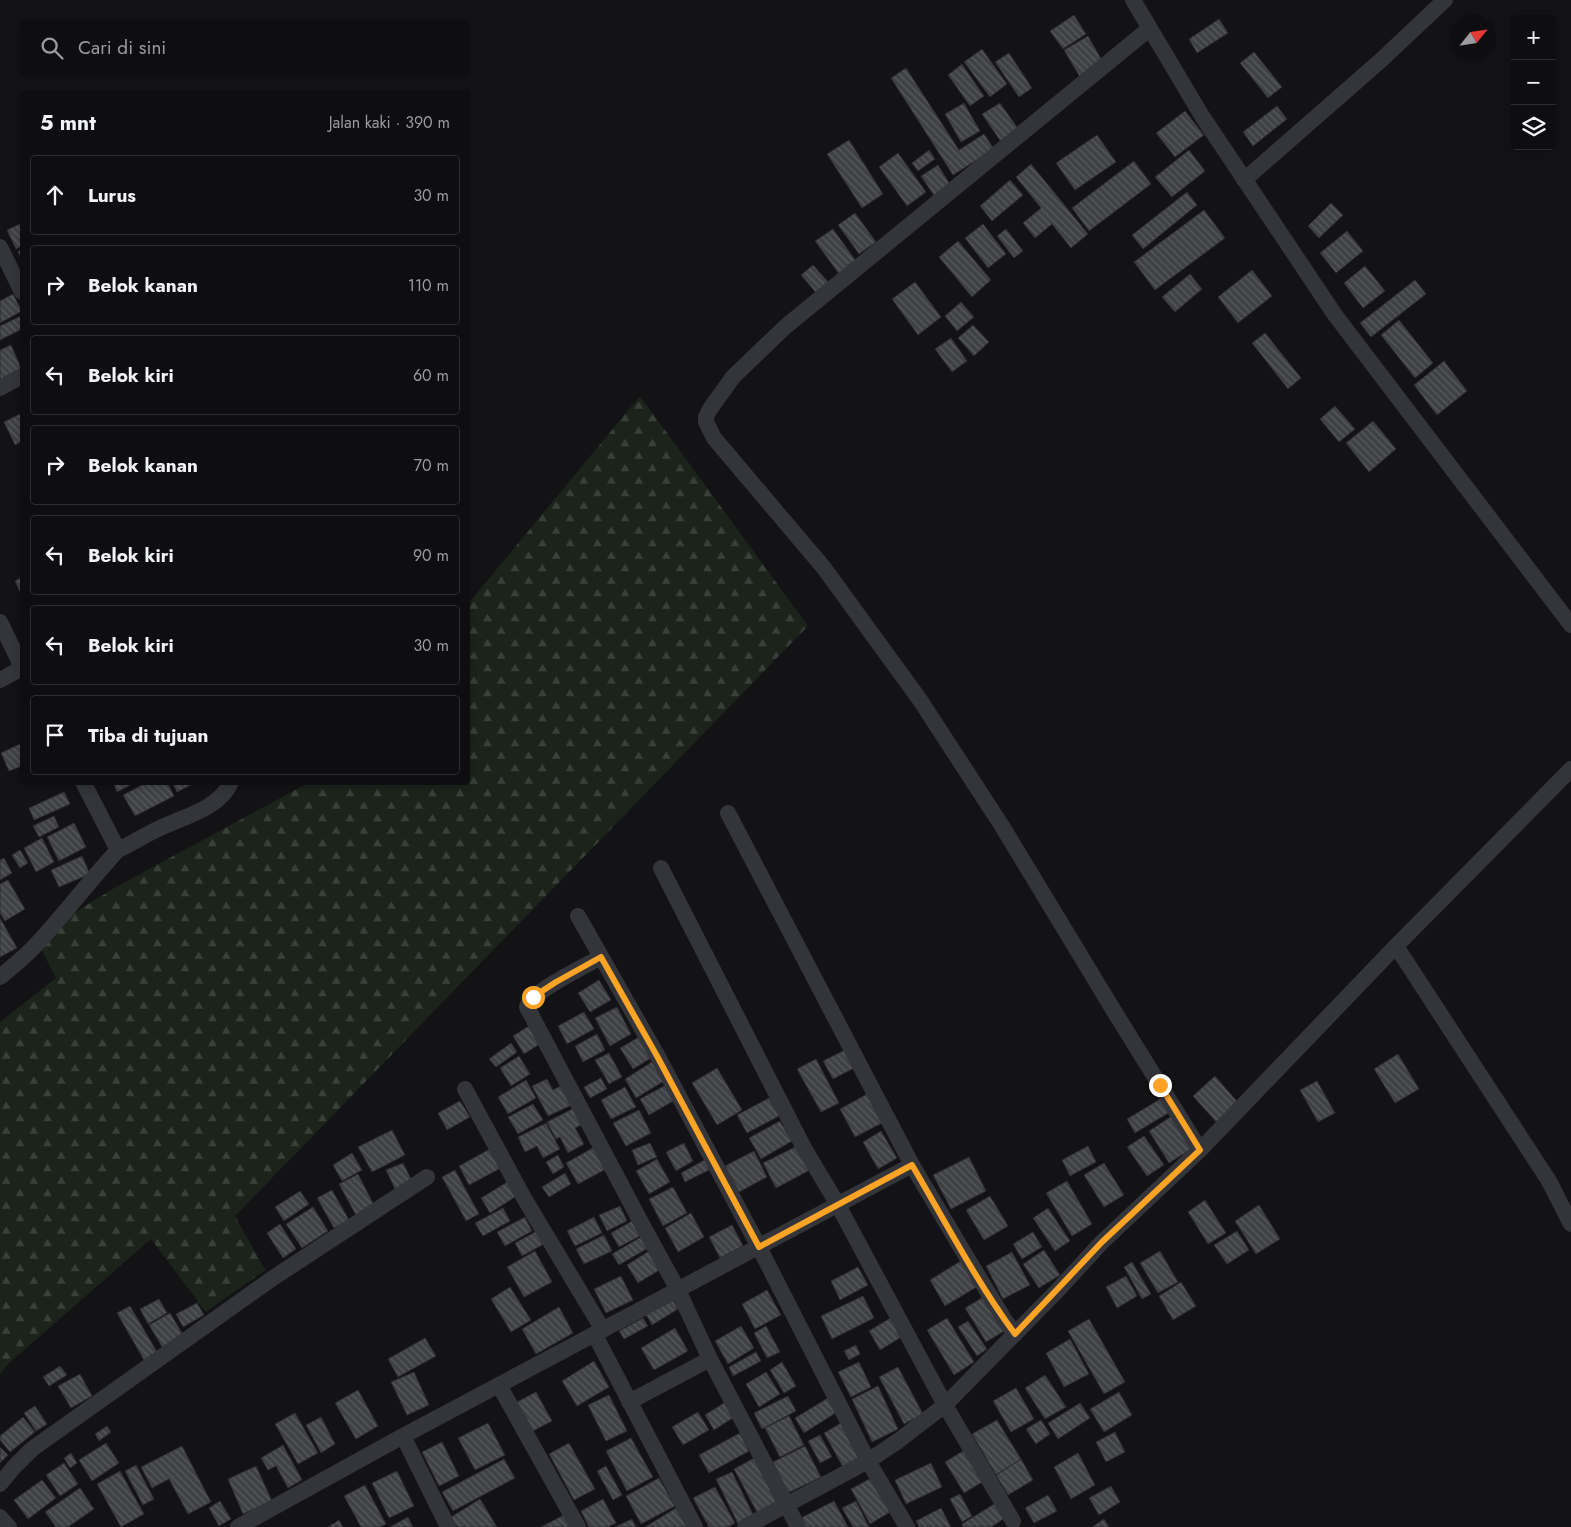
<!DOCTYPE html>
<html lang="id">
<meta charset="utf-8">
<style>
:root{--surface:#0e0e10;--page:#171719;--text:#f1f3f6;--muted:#9b9c9f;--line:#2e2e30}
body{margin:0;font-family:Jost,sans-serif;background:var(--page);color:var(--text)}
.controls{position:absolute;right:15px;top:15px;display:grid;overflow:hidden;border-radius:5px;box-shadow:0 2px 8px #0003}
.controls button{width:45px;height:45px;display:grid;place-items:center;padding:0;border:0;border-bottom:1px solid var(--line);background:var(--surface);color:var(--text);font:25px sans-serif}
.compass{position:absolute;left:1451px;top:15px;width:45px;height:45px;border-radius:50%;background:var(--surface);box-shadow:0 2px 8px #0003;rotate:60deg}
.stop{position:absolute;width:15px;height:15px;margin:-11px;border:4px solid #fba324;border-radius:50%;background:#fff}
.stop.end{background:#fba324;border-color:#fff;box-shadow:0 1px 5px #0008}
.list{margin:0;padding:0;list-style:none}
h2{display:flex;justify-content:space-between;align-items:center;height:65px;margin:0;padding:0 20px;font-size:21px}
h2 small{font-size:16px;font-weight:400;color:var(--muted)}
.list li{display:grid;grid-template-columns:32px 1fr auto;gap:15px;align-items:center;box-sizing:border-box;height:80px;margin:0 10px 10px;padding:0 10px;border:1px solid var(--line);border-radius:5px}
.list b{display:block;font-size:19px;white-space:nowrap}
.list em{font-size:16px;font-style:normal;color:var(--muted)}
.icon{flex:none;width:28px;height:28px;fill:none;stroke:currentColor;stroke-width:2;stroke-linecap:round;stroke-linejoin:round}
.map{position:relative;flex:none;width:1571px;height:1527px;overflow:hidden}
.search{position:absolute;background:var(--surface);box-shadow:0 2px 8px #0003;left:20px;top:20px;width:450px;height:55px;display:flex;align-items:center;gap:12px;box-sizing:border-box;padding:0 18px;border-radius:5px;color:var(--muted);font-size:19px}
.panel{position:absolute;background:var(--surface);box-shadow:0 2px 8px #0003;left:20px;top:90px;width:450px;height:695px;border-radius:5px}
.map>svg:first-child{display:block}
.forest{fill:url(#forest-firs)}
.building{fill:url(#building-back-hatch);stroke:#2d2d31}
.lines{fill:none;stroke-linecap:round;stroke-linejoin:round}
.street{stroke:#34353a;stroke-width:16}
.route{stroke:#fba324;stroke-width:6}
</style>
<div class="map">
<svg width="1571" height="1527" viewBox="0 0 1571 1527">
<defs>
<pattern id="forest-firs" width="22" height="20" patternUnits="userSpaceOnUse" patternTransform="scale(1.25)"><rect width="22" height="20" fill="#1b231b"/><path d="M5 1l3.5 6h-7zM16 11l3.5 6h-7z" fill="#39403a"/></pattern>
<pattern id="building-back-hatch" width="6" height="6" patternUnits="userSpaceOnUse" patternTransform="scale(1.25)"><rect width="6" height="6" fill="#3f4145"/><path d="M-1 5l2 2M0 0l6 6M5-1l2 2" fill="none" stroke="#585a5e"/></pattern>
</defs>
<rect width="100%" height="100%" fill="#131315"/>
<path class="forest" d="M640,396L808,626L235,1216L265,1270L206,1312L151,1239L7,1365L0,1375V1022L56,978L35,937L116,887L308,783L468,782V604Z"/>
<path class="building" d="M1074,15L1086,34L1063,49L1050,31Z
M1219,19L1228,33L1197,53L1189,39Z
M1088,36L1104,64L1080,77L1064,50Z
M982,49L1007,84L990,97L964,62Z
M1254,52L1282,87L1268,98L1240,63Z
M1009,53L1032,88L1019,97L995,62Z
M962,64L984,96L970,106L948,75Z
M906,68L959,150L984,134L994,149L953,175L891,78Z
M964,103L980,131L961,142L945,114Z
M1000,103L1019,130L1001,142L982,114Z
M1277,106L1287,119L1253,146L1243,132Z
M1185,111L1204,135L1175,157L1156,133Z
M1097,135L1116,162L1075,190L1056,163Z
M849,140L883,194L862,208L827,154Z
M929,150L935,159L918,171L912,163Z
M1189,150L1205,171L1172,197L1155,177Z
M898,153L926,192L907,206L879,167Z
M1134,161L1151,184L1089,231L1072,208Z
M1031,164L1088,234L1071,248L1052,224L1035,238L1023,223L1041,208L1016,177Z
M938,165L951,186L935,197L921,176Z
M1010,180L1023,195L992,221L980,206Z
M1187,192L1197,205L1143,249L1132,235Z
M1331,203L1343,215L1319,238L1308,226Z
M1204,210L1225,238L1155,290L1134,262Z
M855,213L876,242L859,254L838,225Z
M22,223V246L16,249L7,230Z
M983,224L1006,254L988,268L965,238Z
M833,229L856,261L839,274L815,241Z
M1006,229L1023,251L1014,258L997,236Z
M1347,231L1363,251L1336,273L1320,253Z
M958,241L991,280L972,297L939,257Z
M22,250V261L18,251Z
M813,265L830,284L818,295L801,275Z
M1365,266L1385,291L1363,308L1344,283Z
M1252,270L1272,296L1238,323L1218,297Z
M1190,274L1202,289L1175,312L1162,297Z
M1415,280L1426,294L1371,337L1360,323Z
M915,282L941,317L918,335L892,299Z
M13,294L22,311L0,323V301Z
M961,302L974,317L957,331L945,316Z
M21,316L22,320V329L0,340V326Z
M1399,320L1433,363L1415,378L1381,335Z
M973,325L989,342L974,356L958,338Z
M1265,333L1301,378L1288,389L1252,343Z
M951,338L967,361L952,372L935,349Z
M11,345L22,370L0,380V350Z
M1444,361L1467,391L1437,415L1414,385Z
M1335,406L1355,429L1339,442L1320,419Z
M22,413V441L15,445L4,422Z
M1373,421L1396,449L1369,472L1346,443Z
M22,577V596L15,581Z
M22,743V766L9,771L1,753Z
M113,782H136L117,792Z
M148,782H167L174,796L135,816L123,795Z
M172,782H197L177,792Z
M64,792L70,804L34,820L29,808Z
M54,816L59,827L39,837L33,826Z
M74,823L86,847L59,861L47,837Z
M42,838L54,862L36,872L24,848Z
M20,850L28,863L20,868L12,855Z
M82,856L90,874L59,887L51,870Z
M4,858L12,873L0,880V860Z
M8,880L25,909L5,921L0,913V884Z
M0,918L17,948L0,957Z
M599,980L611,1000L590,1012L578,993Z
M617,1007L631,1034L610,1046L595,1018Z
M584,1012L594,1029L567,1044L558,1026Z
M532,1024L543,1042L524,1054L513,1036Z
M597,1034L605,1050L583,1062L575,1046Z
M639,1037L651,1058L633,1069L620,1048Z
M511,1043L517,1052L496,1067L489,1059Z
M847,1049L856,1067L833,1079L823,1061Z
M609,1053L622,1077L609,1084L595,1060Z
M1398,1054L1419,1089L1395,1103L1374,1069Z
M519,1056L530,1074L511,1086L500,1068Z
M816,1059L839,1103L821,1112L797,1069Z
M652,1062L664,1081L636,1098L625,1079Z
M717,1068L742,1110L717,1125L692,1083Z
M1215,1076L1241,1106L1219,1125L1193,1096Z
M601,1078L607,1089L590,1098L584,1087Z
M547,1079L553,1090L566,1083L576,1103L548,1116L532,1086Z
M526,1080L536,1098L508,1114L498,1097Z
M1317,1081L1335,1113L1318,1122L1300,1090Z
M666,1085L675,1100L649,1115L640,1099Z
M625,1087L636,1107L611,1119L601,1100Z
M869,1093L884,1122L855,1137L840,1109Z
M769,1098L779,1116L747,1133L737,1115Z
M1162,1098L1170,1112L1135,1133L1127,1119Z
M460,1101L470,1117L447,1130L438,1113Z
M533,1104L543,1120L518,1134L508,1117Z
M576,1107L585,1123L575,1128L584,1144L568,1153L560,1137L556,1139L547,1122Z
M639,1110L651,1133L626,1146L613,1123Z
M1172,1116L1193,1148L1169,1163L1149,1131Z
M780,1121L792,1141L761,1159L749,1138Z
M546,1123L560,1149L543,1158L537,1146L525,1152L518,1137Z
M392,1130L405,1155L372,1172L358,1147Z
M881,1131L897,1158L878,1169L863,1142Z
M1144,1136L1164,1165L1147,1176L1127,1147Z
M650,1143L657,1157L638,1165L632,1150Z
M684,1143L693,1161L676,1171L666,1152Z
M598,1145L610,1167L578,1184L566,1163Z
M797,1146L810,1170L776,1188L763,1163Z
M1088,1146L1096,1162L1070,1176L1062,1160Z
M490,1149L501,1168L469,1185L459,1166Z
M754,1151L767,1177L739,1192L725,1166Z
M352,1153L362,1170L342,1181L333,1165Z
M558,1155L564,1167L553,1174L546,1162Z
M710,1157L715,1167L685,1182L681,1173Z
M969,1157L986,1191L951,1209L933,1175Z
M657,1159L670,1182L649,1194L636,1171Z
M403,1163L413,1183L396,1191L386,1170Z
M1104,1163L1124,1195L1104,1207L1084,1175Z
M455,1170L479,1214L466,1221L442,1177Z
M565,1173L571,1184L549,1197L542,1187Z
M358,1174L376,1209L358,1219L339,1184Z
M509,1181L518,1195L490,1213L481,1198Z
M1067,1181L1092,1224L1072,1236L1046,1193Z
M673,1187L687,1213L663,1226L649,1199Z
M332,1190L349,1220L334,1228L317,1198Z
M300,1191L309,1204L284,1221L275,1207Z
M990,1196L1008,1226L984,1240L966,1210Z
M1205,1200L1226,1233L1208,1244L1188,1212Z
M1259,1205L1280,1239L1256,1254L1235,1221Z
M620,1206L627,1221L607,1231L599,1215Z
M313,1207L328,1231L302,1248L286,1224Z
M503,1208L510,1221L483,1236L475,1223Z
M1048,1208L1070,1241L1055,1251L1033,1218Z
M691,1213L704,1237L678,1252L665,1228Z
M525,1217L532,1231L505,1246L497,1232Z
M594,1217L602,1233L575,1246L567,1231Z
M632,1221L640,1236L619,1247L611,1233Z
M280,1224L296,1249L283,1258L267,1233Z
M732,1225L743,1246L720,1258L709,1237Z
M537,1231L544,1244L522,1256L515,1243Z
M1237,1231L1249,1250L1227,1264L1214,1245Z
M1033,1232L1042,1247L1022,1259L1013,1244Z
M604,1235L612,1251L584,1264L576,1249Z
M641,1237L648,1248L619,1265L612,1254Z
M1044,1250L1060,1275L1039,1288L1023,1264Z
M535,1251L552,1282L524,1297L507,1267Z
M649,1251L661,1269L638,1283L627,1265Z
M1160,1251L1178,1282L1158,1293L1140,1263Z
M1012,1252L1030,1285L1003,1299L986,1266Z
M964,1259L980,1285L945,1306L930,1280Z
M1132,1262L1151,1294L1142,1299L1124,1267Z
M858,1267L868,1285L840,1300L831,1281Z
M621,1276L633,1300L606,1313L594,1289Z
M1126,1276L1137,1296L1117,1308L1106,1287Z
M1181,1282L1196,1306L1173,1320L1159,1296Z
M510,1287L531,1320L511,1332L491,1299Z
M767,1290L781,1315L755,1329L742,1304Z
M670,1295L678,1309L652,1325L644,1311Z
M863,1296L874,1318L832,1339L821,1316Z
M985,1296L1006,1330L986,1342L965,1308Z
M159,1299L167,1313L148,1324L140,1309Z
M197,1303L204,1315L183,1327L176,1314Z
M130,1306L157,1352L144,1360L117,1313Z
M559,1307L573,1333L536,1354L522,1329Z
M170,1313L185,1338L164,1350L149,1325Z
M892,1317L903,1336L880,1350L869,1331Z
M643,1318L648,1326L624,1339L619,1331Z
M947,1318L974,1362L954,1375L927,1330Z
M1089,1319L1125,1382L1104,1394L1068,1331Z
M968,1321L987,1349L977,1356L958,1327Z
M741,1326L754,1348L728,1364L715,1341Z
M766,1326L780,1352L767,1358L754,1333Z
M675,1328L688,1351L654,1370L641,1348Z
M425,1338L436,1356L398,1377L388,1359Z
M1070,1339L1089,1374L1064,1387L1046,1353Z
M856,1345L860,1354L849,1360L844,1351Z
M756,1352L761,1361L733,1376L729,1367Z
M594,1361L609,1387L577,1406L562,1381Z
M782,1362L796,1386L784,1393L770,1370Z
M859,1362L871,1387L851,1397L838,1372Z
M60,1366L67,1375L49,1386L43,1377Z
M898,1367L923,1414L904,1424L879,1377Z
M414,1372L429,1405L407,1415L391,1382Z
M766,1372L780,1394L759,1407L746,1384Z
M80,1374L92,1396L71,1408L58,1386Z
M1045,1375L1066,1407L1045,1419L1025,1388Z
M878,1386L898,1429L872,1442L852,1399Z
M1016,1388L1034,1419L1011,1432L993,1401Z
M358,1390L378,1426L356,1439L335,1403Z
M536,1392L552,1421L533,1431L517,1402Z
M1119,1392L1132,1415L1104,1432L1090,1409Z
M609,1395L627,1431L606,1441L588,1405Z
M788,1396L796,1411L762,1429L754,1413Z
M828,1398L837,1412L804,1433L795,1418Z
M727,1401L736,1416L714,1430L705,1415Z
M1080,1403L1090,1418L1058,1439L1048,1423Z
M35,1406L47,1424L36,1431L24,1413Z
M698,1412L709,1430L683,1445L672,1427Z
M295,1413L318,1453L298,1464L275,1424Z
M789,1416L804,1445L780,1457L765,1428Z
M23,1417L35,1432L10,1452L0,1440V1436Z
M321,1417L335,1444L321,1453L306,1425Z
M997,1420L1021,1459L996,1475L972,1434Z
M1041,1420L1050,1434L1036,1444L1026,1429Z
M843,1422L863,1456L843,1467L824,1433Z
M488,1423L505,1455L475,1470L458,1438Z
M107,1426L111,1432L99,1441L95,1434Z
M1115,1432L1125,1452L1106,1462L1096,1442Z
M740,1433L749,1451L709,1473L699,1455Z
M820,1435L832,1457L820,1463L808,1441Z
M631,1438L653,1477L627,1491L606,1451Z
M442,1442L459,1476L439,1486L422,1452Z
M106,1443L119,1463L92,1481L79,1460Z
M569,1443L595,1489L574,1500L549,1454Z
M283,1445L302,1480L288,1488L276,1466L268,1470L261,1458Z
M182,1446L211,1502L188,1514L169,1479L152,1488L141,1467Z
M805,1446L821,1477L788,1493L773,1462Z
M0,1447L8,1455L0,1463Z
M968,1448L987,1479L964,1493L945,1462Z
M71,1453L77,1463L70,1468L64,1458Z
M1078,1453L1095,1485L1071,1499L1054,1467Z
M758,1456L784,1505L760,1518L734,1469Z
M504,1459L515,1478L453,1511L442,1492Z
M1021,1459L1033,1480L1008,1495L996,1475Z
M64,1463L78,1484L60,1496L46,1475Z
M931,1463L942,1487L906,1504L895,1480Z
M136,1465L154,1499L143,1505L125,1471Z
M256,1466L272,1501L243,1514L228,1479Z
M606,1466L622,1495L613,1500L597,1471Z
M120,1471L144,1514L121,1527L97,1484Z
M397,1471L414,1506L389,1518L372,1483Z
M732,1472L754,1516L738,1524L716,1479Z
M873,1477L892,1511L870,1524L851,1489Z
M659,1478L675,1506L641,1524L626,1496Z
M42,1480L56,1498L28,1519L14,1500Z
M365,1485L386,1524L380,1527H361L344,1496Z
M1111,1486L1120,1502L1099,1515L1089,1498Z
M715,1487L735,1523L728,1527H709L693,1498Z
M80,1488L94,1509L68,1527H56L45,1512Z
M960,1494L972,1516L962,1522L950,1499Z
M1048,1495L1057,1511L1034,1523L1025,1508Z
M480,1499L497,1527H457L451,1517Z
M603,1499L616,1523L608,1527H589L581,1511Z
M220,1501L231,1519L219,1526L209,1508Z
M834,1501L848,1527H803L799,1519Z
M856,1501L869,1527H853L842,1508Z
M999,1501L1008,1516L991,1527H963L962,1524Z
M676,1508L687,1526L685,1527H645Z
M941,1508L951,1527H919L916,1521Z
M566,1514L573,1527H541Z
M408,1517L413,1527H390Z
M632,1519L636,1527H615Z
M1104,1519L1109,1527H1092Z
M339,1520L343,1527H328Z"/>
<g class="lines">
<path class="street" d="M1133,0L1202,116L1335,315L1571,625
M1149,29L785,327L733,377L710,409L706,417V422L714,438L824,568L920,700L1002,826L1114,1011L1200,1150
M1244,180L1379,62L1445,0
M0,247L22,292
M0,388L22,376
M0,622L22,667
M0,680L22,668
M728,813L912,1165L963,1251L1004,1319L1015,1334
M118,850C131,844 143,836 156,830C181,817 219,810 231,782
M661,868L804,1148L838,1205L945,1405L1013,1521
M578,916L657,1055L759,1247L868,1461L907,1527
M1396,946L1549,1181L1571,1224
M601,957C585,966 532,991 527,1007L644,1228L678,1290L710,1359L798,1527
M0,977C11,968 22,959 32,949C62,918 88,882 118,850L83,782
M465,1089L524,1198L603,1330
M595,1335L695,1527
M499,1385L578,1527
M629,1402L710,1359
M403,1436L448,1527
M0,1484L14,1467L32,1449L273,1278L427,1177
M0,1517L9,1527
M238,1527L403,1436L912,1165
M745,1527L868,1461L898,1441L945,1405L1056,1292L1102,1242L1200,1150L1396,946L1571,769"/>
</g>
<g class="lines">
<path class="route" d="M533,997L556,982L601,957L657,1056L759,1247L912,1165C945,1221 976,1281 1015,1334L1102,1242L1200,1150L1160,1085"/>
</g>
</svg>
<div class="controls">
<button>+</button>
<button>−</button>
<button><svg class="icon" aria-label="layers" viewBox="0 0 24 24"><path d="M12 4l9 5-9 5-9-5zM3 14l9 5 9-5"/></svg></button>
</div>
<svg class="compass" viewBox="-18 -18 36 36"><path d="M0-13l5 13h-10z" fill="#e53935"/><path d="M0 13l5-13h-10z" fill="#9b9c9f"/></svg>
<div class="stop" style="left:533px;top:997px"></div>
<div class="stop end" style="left:1160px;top:1085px"></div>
<div class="search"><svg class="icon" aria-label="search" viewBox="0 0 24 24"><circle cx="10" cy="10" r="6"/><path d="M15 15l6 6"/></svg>Cari di sini</div>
<section class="panel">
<h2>5 mnt<small>Jalan kaki · 390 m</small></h2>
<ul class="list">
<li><svg class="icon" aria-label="ahead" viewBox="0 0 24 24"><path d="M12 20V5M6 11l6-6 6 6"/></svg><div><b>Lurus</b></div><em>30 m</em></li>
<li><svg class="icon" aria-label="right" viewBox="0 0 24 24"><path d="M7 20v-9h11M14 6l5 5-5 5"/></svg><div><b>Belok kanan</b></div><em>110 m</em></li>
<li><svg class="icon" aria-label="left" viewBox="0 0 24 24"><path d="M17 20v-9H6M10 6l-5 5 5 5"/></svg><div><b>Belok kiri</b></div><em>60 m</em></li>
<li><svg class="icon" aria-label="right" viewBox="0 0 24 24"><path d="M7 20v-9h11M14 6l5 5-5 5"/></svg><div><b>Belok kanan</b></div><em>70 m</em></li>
<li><svg class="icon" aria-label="left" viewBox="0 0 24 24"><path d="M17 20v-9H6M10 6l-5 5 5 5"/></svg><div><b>Belok kiri</b></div><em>90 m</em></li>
<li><svg class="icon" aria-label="left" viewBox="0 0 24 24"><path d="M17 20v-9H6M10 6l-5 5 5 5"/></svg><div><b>Belok kiri</b></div><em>30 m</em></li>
<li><svg class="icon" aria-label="arrive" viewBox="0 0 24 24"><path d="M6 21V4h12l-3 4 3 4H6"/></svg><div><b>Tiba di tujuan</b></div></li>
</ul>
</section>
</div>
